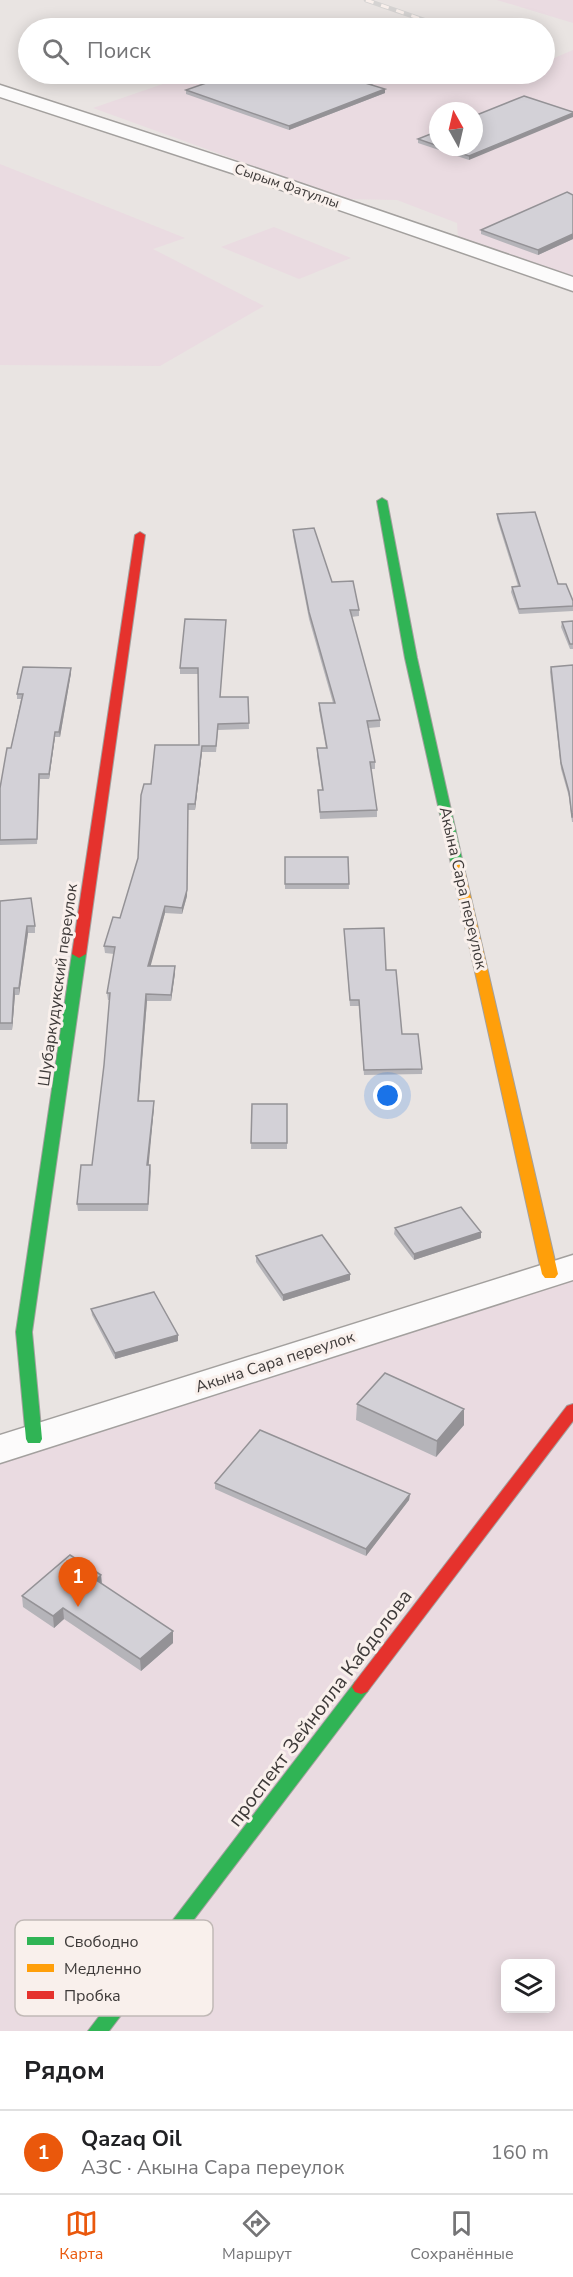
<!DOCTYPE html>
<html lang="ru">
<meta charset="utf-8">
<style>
:root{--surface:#fff;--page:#f2f2f2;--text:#202124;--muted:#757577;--line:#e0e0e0;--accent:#ea580c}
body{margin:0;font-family:"Nunito Sans",sans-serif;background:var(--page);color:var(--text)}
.controls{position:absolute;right:18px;bottom:18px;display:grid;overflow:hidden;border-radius:9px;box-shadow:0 3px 15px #0003}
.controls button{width:54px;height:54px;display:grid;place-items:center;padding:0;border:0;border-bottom:2px solid var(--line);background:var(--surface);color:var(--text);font:30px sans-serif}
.compass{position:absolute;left:429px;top:102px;width:54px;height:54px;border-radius:50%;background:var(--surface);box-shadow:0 3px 15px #0003;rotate:352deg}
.you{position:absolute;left:388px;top:1096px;width:21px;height:21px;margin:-15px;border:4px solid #fff;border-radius:50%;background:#1a73e8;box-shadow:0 0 0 9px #1a73e833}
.badge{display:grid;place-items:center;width:39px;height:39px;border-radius:50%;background:var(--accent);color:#fff;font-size:20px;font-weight:700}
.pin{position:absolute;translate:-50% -50px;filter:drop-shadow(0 2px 3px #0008)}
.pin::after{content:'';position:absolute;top:32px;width:21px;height:18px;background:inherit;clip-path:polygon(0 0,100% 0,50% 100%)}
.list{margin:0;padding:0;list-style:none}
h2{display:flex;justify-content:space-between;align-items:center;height:78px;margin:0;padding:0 24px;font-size:26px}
h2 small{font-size:20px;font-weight:400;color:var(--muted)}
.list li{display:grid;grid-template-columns:39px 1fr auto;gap:18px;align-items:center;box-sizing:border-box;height:84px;padding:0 24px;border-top:2px solid var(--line)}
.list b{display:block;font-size:22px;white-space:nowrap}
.list p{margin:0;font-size:20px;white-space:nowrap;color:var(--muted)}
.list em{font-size:20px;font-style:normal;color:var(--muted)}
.icon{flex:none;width:33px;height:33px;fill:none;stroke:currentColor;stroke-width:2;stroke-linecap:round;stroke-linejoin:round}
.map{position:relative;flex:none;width:573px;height:2031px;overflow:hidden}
.search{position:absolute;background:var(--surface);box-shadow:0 3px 15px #0003;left:18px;right:18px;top:18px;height:66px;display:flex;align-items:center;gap:15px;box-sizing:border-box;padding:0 21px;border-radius:33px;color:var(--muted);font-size:22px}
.sheet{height:162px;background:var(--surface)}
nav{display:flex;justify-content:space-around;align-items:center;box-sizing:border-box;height:84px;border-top:2px solid var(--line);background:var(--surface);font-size:16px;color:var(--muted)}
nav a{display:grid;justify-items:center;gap:3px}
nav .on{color:var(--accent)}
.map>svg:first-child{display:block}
.industrial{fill:#eadbe1;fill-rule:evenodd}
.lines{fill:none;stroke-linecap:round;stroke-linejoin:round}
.street-casing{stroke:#a3a09e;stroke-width:3}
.fast-casing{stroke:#a3a09e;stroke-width:2}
.slow-casing{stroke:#a3a09e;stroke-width:2}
.jam-casing{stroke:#a3a09e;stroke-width:2}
.street{fill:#fcfbfb;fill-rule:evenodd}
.fast{fill:#30b455;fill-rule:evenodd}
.slow{fill:#ff9f0a;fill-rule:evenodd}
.jam{fill:#e5322d;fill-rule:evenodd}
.rail-casing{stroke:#d5d3d2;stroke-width:4.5}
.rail{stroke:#f9f0ec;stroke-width:3;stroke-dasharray:8;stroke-linecap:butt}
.wall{fill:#b5b4b9}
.shaded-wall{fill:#949296}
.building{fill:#d3d1d7;stroke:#949296;stroke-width:1.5}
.labels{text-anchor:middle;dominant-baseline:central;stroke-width:6;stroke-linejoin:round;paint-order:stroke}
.far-street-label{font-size:14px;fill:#3e3a39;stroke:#f9f0ec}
.street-label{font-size:16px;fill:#3e3a39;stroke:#f9f0ec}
.near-street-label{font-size:20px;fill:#3e3a39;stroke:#f9f0ec}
.key{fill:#f9f0ec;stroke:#c1b9b6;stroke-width:1.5}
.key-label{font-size:16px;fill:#3e3a39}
</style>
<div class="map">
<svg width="573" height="2031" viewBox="0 0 573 2031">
<rect width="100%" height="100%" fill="#e9e4e2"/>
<path class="industrial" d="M497,0H573V23Z
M573,50V278L458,238L457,223L397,200L344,199L93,108L192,74H449L477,83L515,74H544L545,62ZM438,111H474V147H438Z
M0,164L185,238L153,249L264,306L160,366L0,365Z
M274,227L351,258L299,279L221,247Z
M573,1270V2031H0V1464L548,1283ZM506,1964H550V2008H506Z"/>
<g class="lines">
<defs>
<path id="street" d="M0,85L258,169L573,277V291L244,177L0,97Z
M573,1255V1280L0,1463V1435Z"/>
<path id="fast" d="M382,498L387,501L417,658L464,868L458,872L452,868L405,658L377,501Z
M79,950L86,954L32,1332L42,1439L40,1443H28L26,1439L16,1332L72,954Z
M361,1680L367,1682L370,1687L367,1692L109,2031H88L355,1682Z"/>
<path id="slow" d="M458,864L464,868L558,1274L555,1278H545L542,1274L452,868Z"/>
<path id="jam" d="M140,532L145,535L86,954L79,958L72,954L135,535Z
M573,1404V1421L367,1692L361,1694L355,1692L352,1687L355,1682L567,1406Z"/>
</defs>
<use href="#street" class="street-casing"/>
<use href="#fast" class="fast-casing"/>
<use href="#slow" class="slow-casing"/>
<use href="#jam" class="jam-casing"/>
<use href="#street" class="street"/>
<use href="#fast" class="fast"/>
<use href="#slow" class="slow"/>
<use href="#jam" class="jam"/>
<defs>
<path id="rail" d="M366,0L447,28"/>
</defs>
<use href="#rail" class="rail-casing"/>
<use href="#rail" class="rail"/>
</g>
<path class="wall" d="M400,74L371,85L385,93L289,130L186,94V90Z
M438,131V147H474L469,160L418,143V139Z
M573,195V239L538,255L481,234V230Z
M497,514L573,601V611L519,614L511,592L512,587L518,586L497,519Z
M293,530L332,582L359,610V616L351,617L380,720V727L368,728L375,762V769H371L377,810V817L320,819L318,790H322L317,755V748H326L319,710V703H333L309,619L293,536Z
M226,620L220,697H248L249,729L218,730L216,752H202L195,810H188L187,896L182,914L165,913L150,966L175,973L171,1001H147L139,1101L154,1107L148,1165H150L151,1172L148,1211H78L77,1204L92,1165L104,1065L110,1000H108L107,993L114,954L105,953L104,946L120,918L138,858L151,784L199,745L198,674H180V668Z
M573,621V649H570L561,627L562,622Z
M573,665V822H572L569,797L561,769L550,672L551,667Z
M71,673L60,737H55L49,779H40L37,844L0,845V788L11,748L21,699H17V694Z
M285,857H348L349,889H285Z
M0,901L35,926V933H28L19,995H15L12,1030H0Z
M344,929L386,970L402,1034L422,1069V1074L364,1075L359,1006H350Z
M252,1104H287V1149H251Z
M395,1228L481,1232V1238L414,1260L394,1234Z
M256,1256L350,1274V1280L283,1301L256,1262Z
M91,1309L178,1335V1341L115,1359L92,1315Z
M357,1404L464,1409V1425L436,1457L356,1420Z
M215,1483L410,1494L409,1500L366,1556L215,1489Z
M101,1575L102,1584L173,1643L141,1671L64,1619L54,1628L23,1607L22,1596Z"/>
<path class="shaded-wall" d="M390,74H400L365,87V83Z
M385,89V93L289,130V126Z
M573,113V117L469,160V156Z
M573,234V239L538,255V250Z
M71,668V673L60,737L59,732Z
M55,732V737L49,779V774Z
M202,746V752L195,810V804Z
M188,804L187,896L182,914V908Z
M165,906V913L149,972L148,966Z
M27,926L28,933L19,995V988Z
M175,966V973L171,1001V995Z
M14,988L15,995L12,1030V1023Z
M146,994L147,1001L138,1107V1101Z
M154,1101V1107L148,1172L147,1165Z
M481,1232V1238L414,1260V1254Z
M350,1274V1280L283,1301V1295Z
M178,1335V1341L115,1359V1353Z
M464,1409V1425L436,1457L437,1441Z
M410,1494L409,1500L366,1556V1549Z
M101,1575L102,1587L96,1580Z
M63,1608L64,1619L54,1628L53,1616Z
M173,1631V1643L141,1671L140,1659Z"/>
<path class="building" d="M232,74H390L365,83L385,89L289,126L186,90Z
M524,96L573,112V113L469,156L442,147H474V116Z
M438,131V146L418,139Z
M567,192L573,195V234L538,250L481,230Z
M535,512L558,584H566L573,601V606L519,609L512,587L520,586L497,514Z
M314,528L332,582L353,581L359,610H350L380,720L367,721L375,762H370L377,810L320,812L318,790H323L317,748H327L319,703H335L309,612L293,530Z
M185,619L226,620L220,697H248L249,723L218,724L216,746H202L195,804H188L187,890L182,908L165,906L148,966H175L171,995L146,994L138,1101H154L147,1165H150L148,1204H77L81,1165H92L104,1065L110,993H107L115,947L104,946L113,917L120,918L138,858L141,795L144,784H151L155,745H199L198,668H180Z
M573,621V644H570L562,622Z
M573,665V817H572L569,792L561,763L551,667Z
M23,667L71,668L59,732H55L49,774H39L37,839L0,840V788L7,748H11L23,694H17Z
M285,857H348L349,884H285Z
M31,898L35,926H27L19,988H14L12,1023H0V901Z
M384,928L386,970H396L402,1034H418L422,1069L364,1070L359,1000H350L344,929Z
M252,1104H287V1143H251Z
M461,1207L481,1232L414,1254L395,1228Z
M322,1235L350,1274L283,1295L256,1256Z
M154,1292L178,1335L115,1353L91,1309Z
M385,1373L464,1409L437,1441L357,1404Z
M260,1430L410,1494L366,1549L215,1483Z
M70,1555L101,1575L96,1580L173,1631L140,1659L63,1608L53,1616L22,1596Z"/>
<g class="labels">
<g class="far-street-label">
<text transform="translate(287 186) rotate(19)">Сырым Фатуллы</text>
</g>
<g class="street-label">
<text transform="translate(463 888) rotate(77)">Акына Сара переулок</text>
<text transform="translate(58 985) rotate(-82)">Шубаркудукский переулок</text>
<text transform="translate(275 1362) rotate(-18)">Акына Сара переулок</text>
</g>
<g class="near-street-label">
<text transform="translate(320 1708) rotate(-53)">проспект Зейнолла Кабдолова</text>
</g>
</g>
<rect x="15" y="1920" width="198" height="96" rx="9" class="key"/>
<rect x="27" y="1937" width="27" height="8" fill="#30b455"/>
<rect x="27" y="1964" width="27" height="8" fill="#ff9f0a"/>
<rect x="27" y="1991" width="27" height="8" fill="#e5322d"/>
<g class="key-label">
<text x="64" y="1947">Свободно</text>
<text x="64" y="1974">Медленно</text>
<text x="64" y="2001">Пробка</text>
</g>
</svg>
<div class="controls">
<button><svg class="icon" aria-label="layers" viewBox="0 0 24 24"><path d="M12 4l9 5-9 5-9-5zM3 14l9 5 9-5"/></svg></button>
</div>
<svg class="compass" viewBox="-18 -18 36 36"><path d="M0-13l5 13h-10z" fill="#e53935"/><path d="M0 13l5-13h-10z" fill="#757577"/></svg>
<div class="you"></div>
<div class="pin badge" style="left:78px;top:1607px">1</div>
<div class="search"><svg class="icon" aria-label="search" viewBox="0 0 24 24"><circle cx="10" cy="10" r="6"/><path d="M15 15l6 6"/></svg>Поиск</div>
</div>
<section class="sheet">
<h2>Рядом<small></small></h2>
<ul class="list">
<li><span class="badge">1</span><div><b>Qazaq Oil</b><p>АЗС · Акына Сара переулок</p></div><em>160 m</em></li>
</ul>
</section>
<nav>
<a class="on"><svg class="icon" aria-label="map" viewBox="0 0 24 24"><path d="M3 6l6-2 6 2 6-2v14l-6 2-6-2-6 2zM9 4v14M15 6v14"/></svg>Карта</a>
<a><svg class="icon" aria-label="directions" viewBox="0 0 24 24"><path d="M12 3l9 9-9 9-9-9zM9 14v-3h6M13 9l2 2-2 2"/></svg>Маршрут</a>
<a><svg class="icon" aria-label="saved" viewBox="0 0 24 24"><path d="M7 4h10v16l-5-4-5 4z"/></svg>Сохранённые</a>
</nav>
